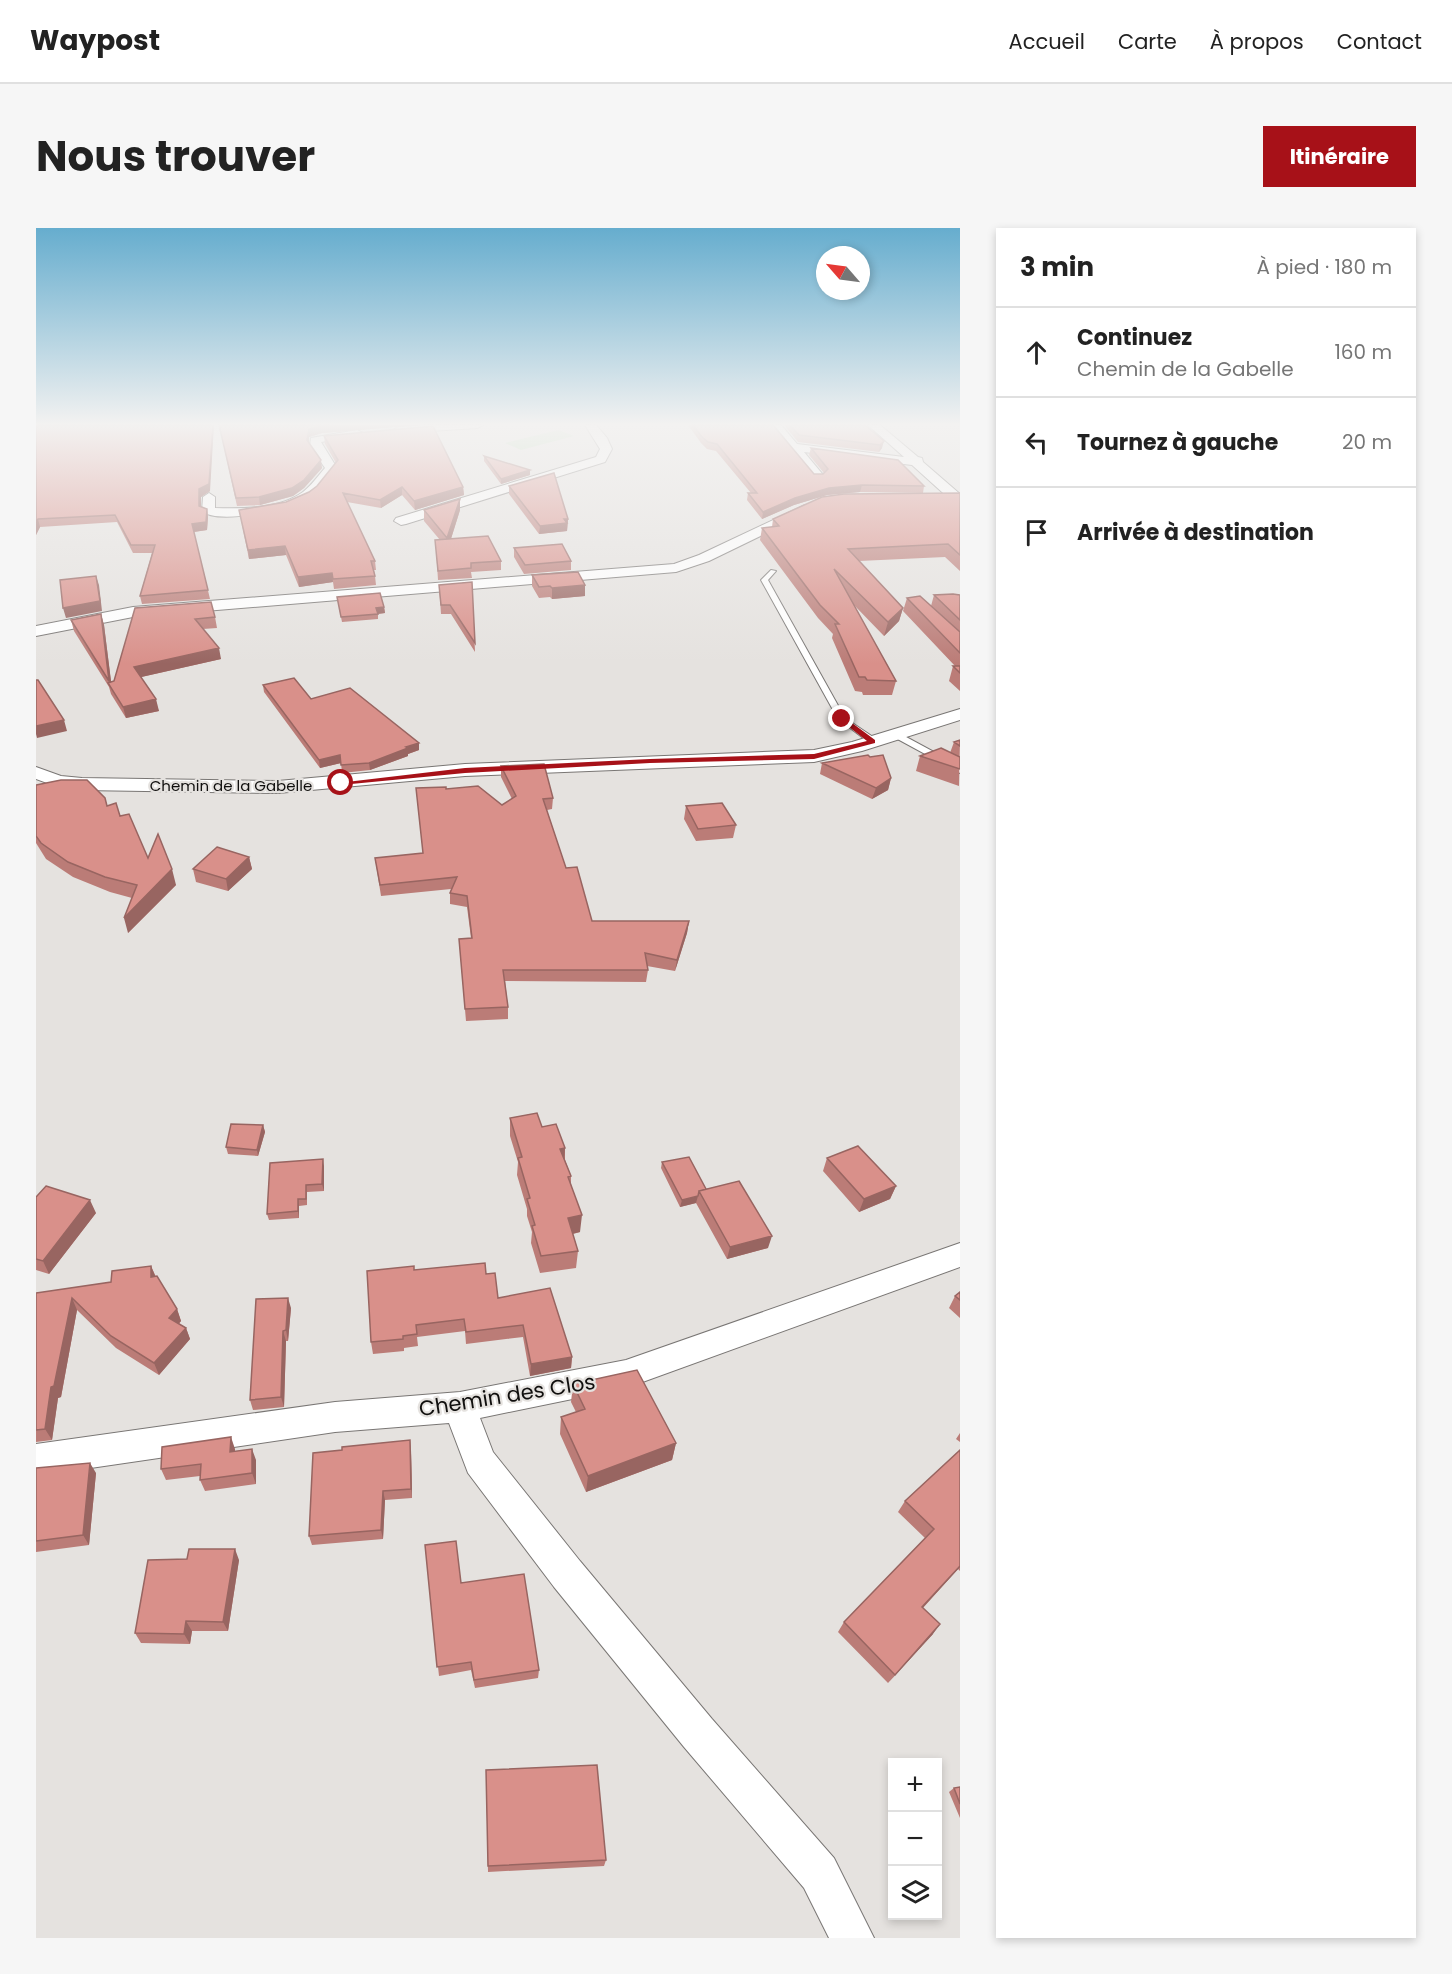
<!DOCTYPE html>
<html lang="fr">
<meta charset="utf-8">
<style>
:root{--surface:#fff;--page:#f6f6f6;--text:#222;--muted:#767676;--line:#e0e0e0;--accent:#a71118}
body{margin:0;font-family:Poppins,sans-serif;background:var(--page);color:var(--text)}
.controls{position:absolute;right:18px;bottom:18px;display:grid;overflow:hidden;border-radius:0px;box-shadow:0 3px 9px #0003}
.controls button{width:54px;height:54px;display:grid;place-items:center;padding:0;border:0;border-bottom:2px solid var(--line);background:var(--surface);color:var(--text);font:30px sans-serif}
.compass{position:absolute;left:780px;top:18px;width:54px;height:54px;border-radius:50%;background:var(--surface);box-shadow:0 3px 9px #0003;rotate:298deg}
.stop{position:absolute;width:18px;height:18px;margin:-14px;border:4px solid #a71118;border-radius:50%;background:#fff}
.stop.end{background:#a71118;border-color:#fff;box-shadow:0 2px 6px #0008}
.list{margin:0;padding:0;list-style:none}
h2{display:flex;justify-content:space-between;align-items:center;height:78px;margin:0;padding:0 24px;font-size:26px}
h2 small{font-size:20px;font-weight:400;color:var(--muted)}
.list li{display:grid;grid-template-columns:39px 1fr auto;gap:18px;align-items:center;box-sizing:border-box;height:90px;padding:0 24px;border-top:2px solid var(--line)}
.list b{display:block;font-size:22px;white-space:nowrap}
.list p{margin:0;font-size:20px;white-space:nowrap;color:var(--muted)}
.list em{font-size:20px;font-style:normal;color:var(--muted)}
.icon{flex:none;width:33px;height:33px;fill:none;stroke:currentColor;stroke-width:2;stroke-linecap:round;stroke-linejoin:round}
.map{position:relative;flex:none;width:924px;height:1710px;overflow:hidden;border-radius:0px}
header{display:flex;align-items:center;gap:36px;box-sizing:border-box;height:84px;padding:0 30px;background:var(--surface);border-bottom:2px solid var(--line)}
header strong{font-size:28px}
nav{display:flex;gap:33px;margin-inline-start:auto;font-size:21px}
.intro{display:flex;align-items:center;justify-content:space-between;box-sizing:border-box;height:144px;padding:0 36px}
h1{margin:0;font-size:42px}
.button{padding:15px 27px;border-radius:0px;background:var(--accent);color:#fff;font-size:21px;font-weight:700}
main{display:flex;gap:36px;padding:0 36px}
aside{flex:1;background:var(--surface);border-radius:0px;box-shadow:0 3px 9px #0003}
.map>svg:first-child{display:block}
.green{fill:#b2dbb0}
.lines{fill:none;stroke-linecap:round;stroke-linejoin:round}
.lane-casing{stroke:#797674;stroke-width:2}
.street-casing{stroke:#797674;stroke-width:2}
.lane{fill:#fff;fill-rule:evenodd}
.street{fill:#fff;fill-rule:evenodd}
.wall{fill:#bb7c77}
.shaded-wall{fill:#986561}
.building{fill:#d9908a;stroke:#986561;stroke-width:1.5}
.route{fill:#a71118}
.labels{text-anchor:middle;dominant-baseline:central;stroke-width:4.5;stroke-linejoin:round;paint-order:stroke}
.far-street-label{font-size:15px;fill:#100f0e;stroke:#e5e2df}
.near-street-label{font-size:21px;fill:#100f0e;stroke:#e5e2df}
</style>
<header>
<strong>Waypost</strong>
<nav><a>Accueil</a><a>Carte</a><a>À propos</a><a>Contact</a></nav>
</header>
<div class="intro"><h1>Nous trouver</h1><a class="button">Itinéraire</a></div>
<main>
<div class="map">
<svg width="924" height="1710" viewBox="0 0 924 1710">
<rect width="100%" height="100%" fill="#e5e2df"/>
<path class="green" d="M522,202L538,208L485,222L469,215Z"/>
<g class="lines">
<defs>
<path id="lane" d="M735,342L740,343L732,352L809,490L840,511V515H834L802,491L725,352Z
M859,503L924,538V545L856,508V504Z"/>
<path id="street" d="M394,197H447L441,200L363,205L357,202L363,199Z
M549,197H560L571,210L576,221L569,234L370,296L365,297L358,293L360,290L560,229L564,221Z
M734,197H745L761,216L868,229L832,197H844L882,229L886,230L887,234L924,266V274H917L876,237L768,224L788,248L786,251H778Z
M321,202L327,205L325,207L285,214L301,240C293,250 284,264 273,271C256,282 180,297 166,283L167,269L173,265L179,269V280C205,281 244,281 267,264C275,258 282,248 289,240L274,218L275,210Z
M769,277L775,281L774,284L673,333L640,344L97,389L0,408V398L97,379L638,336L663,327Z
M924,481V492L826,523L778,534L429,548L242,565L46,562L22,559L0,551V539L25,548L46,550L242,553L429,536L778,522L816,514Z
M924,1015V1039L590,1160L444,1190L457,1224L544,1333L676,1491L798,1630L838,1710H793L768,1660L648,1519L518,1359L432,1245L413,1195L299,1204L0,1248V1216L299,1174L424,1164L590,1132Z"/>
</defs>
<use href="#lane" class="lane-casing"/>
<use href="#street" class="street-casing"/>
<use href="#lane" class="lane"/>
<use href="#street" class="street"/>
</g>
<path class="wall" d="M0,197L174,263L165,269V279L171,281L172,289L171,302L158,304L174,371L106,376L104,368L116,325H97L81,294L4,299L0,307Z
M183,197H382L286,205L273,209V214L286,240L268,260L257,268L224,277L201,278Z
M652,197H737L778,246H787L788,245L773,227L775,220L888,258L887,265L824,264L791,267L758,277L726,291L711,272L712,265H715L680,223L671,221L665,215Z
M748,197H829L846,220L843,224L762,214Z
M288,208L427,259L428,267L379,282L366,267L345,280L311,274L339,333L340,342H338L339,348L340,357L298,361L297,354L263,359L250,327L213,331L203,282L250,274L273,264L281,258L300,235L289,216Z
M448,228L494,242V247L465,256L448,233Z
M473,258L532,291L531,303L503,306L473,266Z
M924,265V343L909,329L823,333L867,380L863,393L848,408L818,377L860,453L856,467H827L826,464L819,463L796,410L797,406L782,390L724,312L726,300L736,299L737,291Z
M388,282H424L415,311L465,333V342L435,344L436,350L402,352L400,321L404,312L388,293Z
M478,320L535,333V342L488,346L478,329Z
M496,347L549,357V368L516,371L514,369L503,370L496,358Z
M436,354L439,424L415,386H405L403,357Z
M898,367H924V463L913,453L917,438H919L867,383L871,370L895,378Z
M301,369L348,379L349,385L342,386V391L306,394Z
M99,380L179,389L181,400L167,401L185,431L105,449L123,483L90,490L75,466L73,459L38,403L35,392L65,386L68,397L75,454L78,453Z
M227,457L275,471L383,522L372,526V528L334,542L306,545L305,535L284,540L228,464Z
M924,512L923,558L880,543L884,528L914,525L918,514Z
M786,535L855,550L852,562L836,571L784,546Z
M465,538L517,570L516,581L511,582L530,640L556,693H653L651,705L639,743L611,738L612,742L610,754L469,753L472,779V791L430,793L423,711L435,710L431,679L414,676V665L415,661L345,668L339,630L387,625L380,560L410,561L466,577L476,571L465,549Z
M0,557L71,578L84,588L112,630L140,657L92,705L96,670L74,664L37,649L10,631L0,615Z
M650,578L700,597L697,610L660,613L648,591Z
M213,629L216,641L192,663L160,654L157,641Z
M474,890L506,899L529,920V932L535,948V956L544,1004L537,1006L542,1023L540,1040L504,1045L495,1015L496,1004L491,988V981L481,947L482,934L474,908Z
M227,897L229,904L222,928L192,926L190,919Z
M791,930L860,958L854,971L823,984L787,943Z
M626,934L670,961L732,1020L691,1031L660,975L644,979L625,940Z
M288,938V963L271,964V977L263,978V990L233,992L231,986Z
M0,969L60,985L13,1046L0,1042Z
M115,1038L120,1049L141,1081L145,1093L143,1096L150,1100L154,1111L123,1147L80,1120L41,1082L25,1169L22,1170L16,1212L0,1214V1066L75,1054Z
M378,1042L450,1046L462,1070L536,1129L535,1140L494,1148L487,1109L430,1116L429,1103L381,1109L382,1118L368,1120V1123L337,1126L335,1114Z
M924,1064V1090L913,1080L919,1068Z
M255,1080L252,1113H250L248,1179L217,1182L214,1172Z
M537,1156L640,1215L636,1232L550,1264L524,1206L525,1189L540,1184L535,1174Z
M924,1205V1214L920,1211Z
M199,1221V1223L220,1232V1256L169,1263L164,1252V1248L130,1252L125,1241Z
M375,1222L376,1270L349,1272L347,1311L276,1317L273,1308Z
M924,1222V1343L922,1341L887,1380L897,1406L852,1455L802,1404L808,1394L889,1310L862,1284L869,1273Z
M0,1240L60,1245L53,1317L0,1324Z
M389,1317L425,1355L503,1442L502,1450L439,1460L435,1442L403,1448Z
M151,1331L203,1332L192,1403H156L154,1416L105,1415L99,1405Z
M450,1542L570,1632L568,1638L452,1644Z
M924,1559V1590L913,1564L918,1560Z"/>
<path class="shaded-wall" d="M177,197H178L174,263L165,269V286L163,278V261Z
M298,197H382L286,205L273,209L272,219L271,212L273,201L285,198Z
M848,213L846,220L843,224L844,217Z
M285,232L286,240L268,260L257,268L224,277L223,269Z
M494,242V247L465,256V251Z
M826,257L824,264L791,267L758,277L726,291L727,284L759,270L793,260Z
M366,259V267L345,280L344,272Z
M427,259L428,267L379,282L378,273Z
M424,271V282L412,320L411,310Z
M171,281L172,289L171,302L157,304L156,296Z
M2,291L4,299L0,307V294Z
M528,291H532L531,303L503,306L504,298Z
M249,318L250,327L213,331L212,322Z
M296,345L297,354L263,359L262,349Z
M60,348L63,357L66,383L30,390L27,380Z
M549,357V368L516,371V360Z
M348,379L349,385L340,386V380Z
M867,380L863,393L848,408L852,394Z
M65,386L68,397L76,461L73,453Z
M183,420L185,431L101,450L98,439Z
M120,471L123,483L90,490L87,479Z
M28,492L31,503L1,510L0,506V498Z
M383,515V522L372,526V528L334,542L333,535L370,519Z
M304,527L305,535L284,540L283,532Z
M855,550L852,562L836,571L840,560Z
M213,629L216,641L192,663L190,651Z
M136,641L140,657L92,705L88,690Z
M653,693L651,705L639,743L641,732Z
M227,897L229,904L222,928L221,922Z
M529,920L528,937L524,921Z
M287,931L288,938V963L286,956Z
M860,958L854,971L823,984L828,971Z
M662,968L660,975L644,979L646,972Z
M262,971L263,978V990L262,983Z
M54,972L60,985L13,1046L7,1033Z
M546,987L544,1004L531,1007L532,990Z
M736,1008L732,1020L691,1031L694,1019Z
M115,1038L120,1050L115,1049Z
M36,1070L41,1082L25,1169L22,1170L16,1212L9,1201L15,1159Z
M252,1070L255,1080L252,1113L250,1102Z
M141,1081L145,1093L137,1101L133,1090Z
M150,1100L154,1111L123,1147L118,1135Z
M247,1103L250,1113L248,1179L245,1169Z
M536,1129L535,1140L494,1148L495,1136Z
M195,1209L199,1221L198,1235L194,1224Z
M374,1212L375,1222L376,1270L375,1261Z
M640,1215L636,1232L550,1264L552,1248Z
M216,1221L220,1232V1256L216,1245Z
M54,1235L60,1245L53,1317L47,1307Z
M347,1263L349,1272L347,1311L345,1302Z
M199,1321L203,1332L192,1403L187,1394Z
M924,1338V1339L879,1388L886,1379Z
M150,1393L156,1403L154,1416L148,1406Z
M904,1396L897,1406L852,1455L859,1447Z"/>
<path class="building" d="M0,197H177L173,256L163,261V278L171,281L170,294L156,296L172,362L104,368L119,317H95L79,287L2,291L0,294Z
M183,197H298L285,198L273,201L271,212L285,232L268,252L256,260L223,269L200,270Z
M657,197H737L778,246H787L792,241L775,220L862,232L888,258L826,257L793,260L759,270L727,284L712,265H721L681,216L672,214L666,209Z
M754,197H829L848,213L844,217L763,207Z
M397,198L427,259L378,273L366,259L344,272L307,265L339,333H335L339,348L297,351L296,345L262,349L249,318L212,322L203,282L250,274L273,264L281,258L302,232L288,208Z
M448,228L494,242L465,251Z
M518,245L532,291H528L531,295L504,298L473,258Z
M924,265V327L912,316L812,321L867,380L852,394L798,341L860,453L831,452L829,449H823L799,396H803L784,377L726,300L743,298L737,291L786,269L808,266Z
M424,271L411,310L388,282Z
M452,308L465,333L435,335V340L402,343L399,312Z
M526,316L535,333L489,337L478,320Z
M542,344L549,357L516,360L514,358L503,359L496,347Z
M60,348L64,373L27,380L24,352Z
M436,354L439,415L414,377H405L403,357Z
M344,365L348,379L340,380L342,386L305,389L301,369Z
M917,366L924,367V392L898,367Z
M884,368L924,404V425L871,370Z
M175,374L179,389L159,391L183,420L98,439L120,471L87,479L72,455L78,453L99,380Z
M65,386L73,453L35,392Z
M917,438H924V445Z
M258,450L275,471L314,460L383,515L370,519L372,520L333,535L305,537L304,527L283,532L227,457Z
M0,452H2L28,492L0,498Z
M924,512V518L918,514Z
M905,520L924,529V541L884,528Z
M832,527L834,529L847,527L855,550L840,560L786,535Z
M508,536L517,570L507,571L530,640L541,639L556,693H653L641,732L609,725L612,742H467L472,779L429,781L423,711L436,710L431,668L414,665L421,649L344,657L339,630L387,625L380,560L410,559V561L442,558L466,577L480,568L465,538Z
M25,552H51L69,570L71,578L80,575L84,588L93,586L112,630L122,606L136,641L88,690L101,657L69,649L32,634L5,615L0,608V557Z
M686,575L700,597L662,601L650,578Z
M181,619L213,629L190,651L157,641Z
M501,885L506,899L520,896L529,920L524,921L535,948L532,949L546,987L532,990L542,1023L505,1028L496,998L499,997L491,971L494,970L482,930L486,929L474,890Z
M195,896L227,897L221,922L190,919Z
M822,918L860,958L828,971L791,930Z
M653,929L670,961L663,963L662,968L646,972L626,934Z
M287,931L286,956L270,957V971H262V983L231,986L234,935Z
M703,953L736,1008L694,1019L663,963Z
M10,958L54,972L7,1033L0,1031V969Z
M449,1035L450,1046L459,1045L462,1070L514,1060L536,1129L495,1136L487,1097L430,1104L428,1091L380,1097L381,1106L367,1108V1111L335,1114L331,1043L378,1038V1042Z
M115,1038V1049L121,1048L141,1081L133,1090L150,1100L118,1135L75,1108L36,1070L18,1158L15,1159L9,1201L0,1202V1065L75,1054L76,1043Z
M924,1064V1072L919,1068Z
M252,1070L250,1102L247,1103L245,1169L214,1172L220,1071Z
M601,1142L640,1215L552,1248L525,1189L549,1181L537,1156Z
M195,1209L194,1224L216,1221V1245L164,1252L165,1236L125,1241L126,1219Z
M374,1212L375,1261L347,1263L345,1302L273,1308L277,1225L306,1222V1219Z
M924,1222V1338L886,1379L904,1396L859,1447L808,1394L898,1301L869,1273Z
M54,1235L47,1307L0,1313V1240Z
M420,1313L425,1355L488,1346L503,1442L438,1452L435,1434L401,1439L389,1317Z
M153,1321H199L187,1394L150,1393L148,1406L99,1405L112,1332L151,1331Z
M561,1537L570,1632L452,1638L450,1542Z
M924,1559V1576L918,1560Z"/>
<linearGradient id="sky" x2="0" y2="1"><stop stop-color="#66adce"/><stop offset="0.45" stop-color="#f3f2f1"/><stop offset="1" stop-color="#f3f2f1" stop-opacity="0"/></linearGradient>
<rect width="924" height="436" fill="url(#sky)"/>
<path class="route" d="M804,489H808L839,512V515L778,531L614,535L429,545L305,557L302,555L429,540L614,531L778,526L831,513L804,492Z"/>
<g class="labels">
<g class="far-street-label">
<text x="195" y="557">Chemin de la Gabelle</text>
</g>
<g class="near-street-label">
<text transform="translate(471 1167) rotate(-9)">Chemin des Clos</text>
</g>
</g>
</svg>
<div class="controls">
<button>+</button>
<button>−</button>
<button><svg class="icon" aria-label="layers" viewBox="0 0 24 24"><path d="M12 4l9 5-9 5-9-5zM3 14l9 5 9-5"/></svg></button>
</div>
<svg class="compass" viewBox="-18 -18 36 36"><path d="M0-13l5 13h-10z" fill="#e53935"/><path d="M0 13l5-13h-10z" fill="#767676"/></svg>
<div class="stop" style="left:305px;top:555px"></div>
<div class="stop end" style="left:806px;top:491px"></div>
</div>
<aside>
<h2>3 min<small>À pied · 180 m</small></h2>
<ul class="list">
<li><svg class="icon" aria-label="ahead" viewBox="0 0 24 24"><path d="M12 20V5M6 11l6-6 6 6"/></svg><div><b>Continuez</b><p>Chemin de la Gabelle</p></div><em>160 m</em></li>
<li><svg class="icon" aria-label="left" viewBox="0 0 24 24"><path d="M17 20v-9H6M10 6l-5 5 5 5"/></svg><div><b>Tournez à gauche</b></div><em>20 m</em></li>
<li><svg class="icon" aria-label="arrive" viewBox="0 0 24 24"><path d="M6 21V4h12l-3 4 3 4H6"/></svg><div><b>Arrivée à destination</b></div></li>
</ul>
</aside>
</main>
